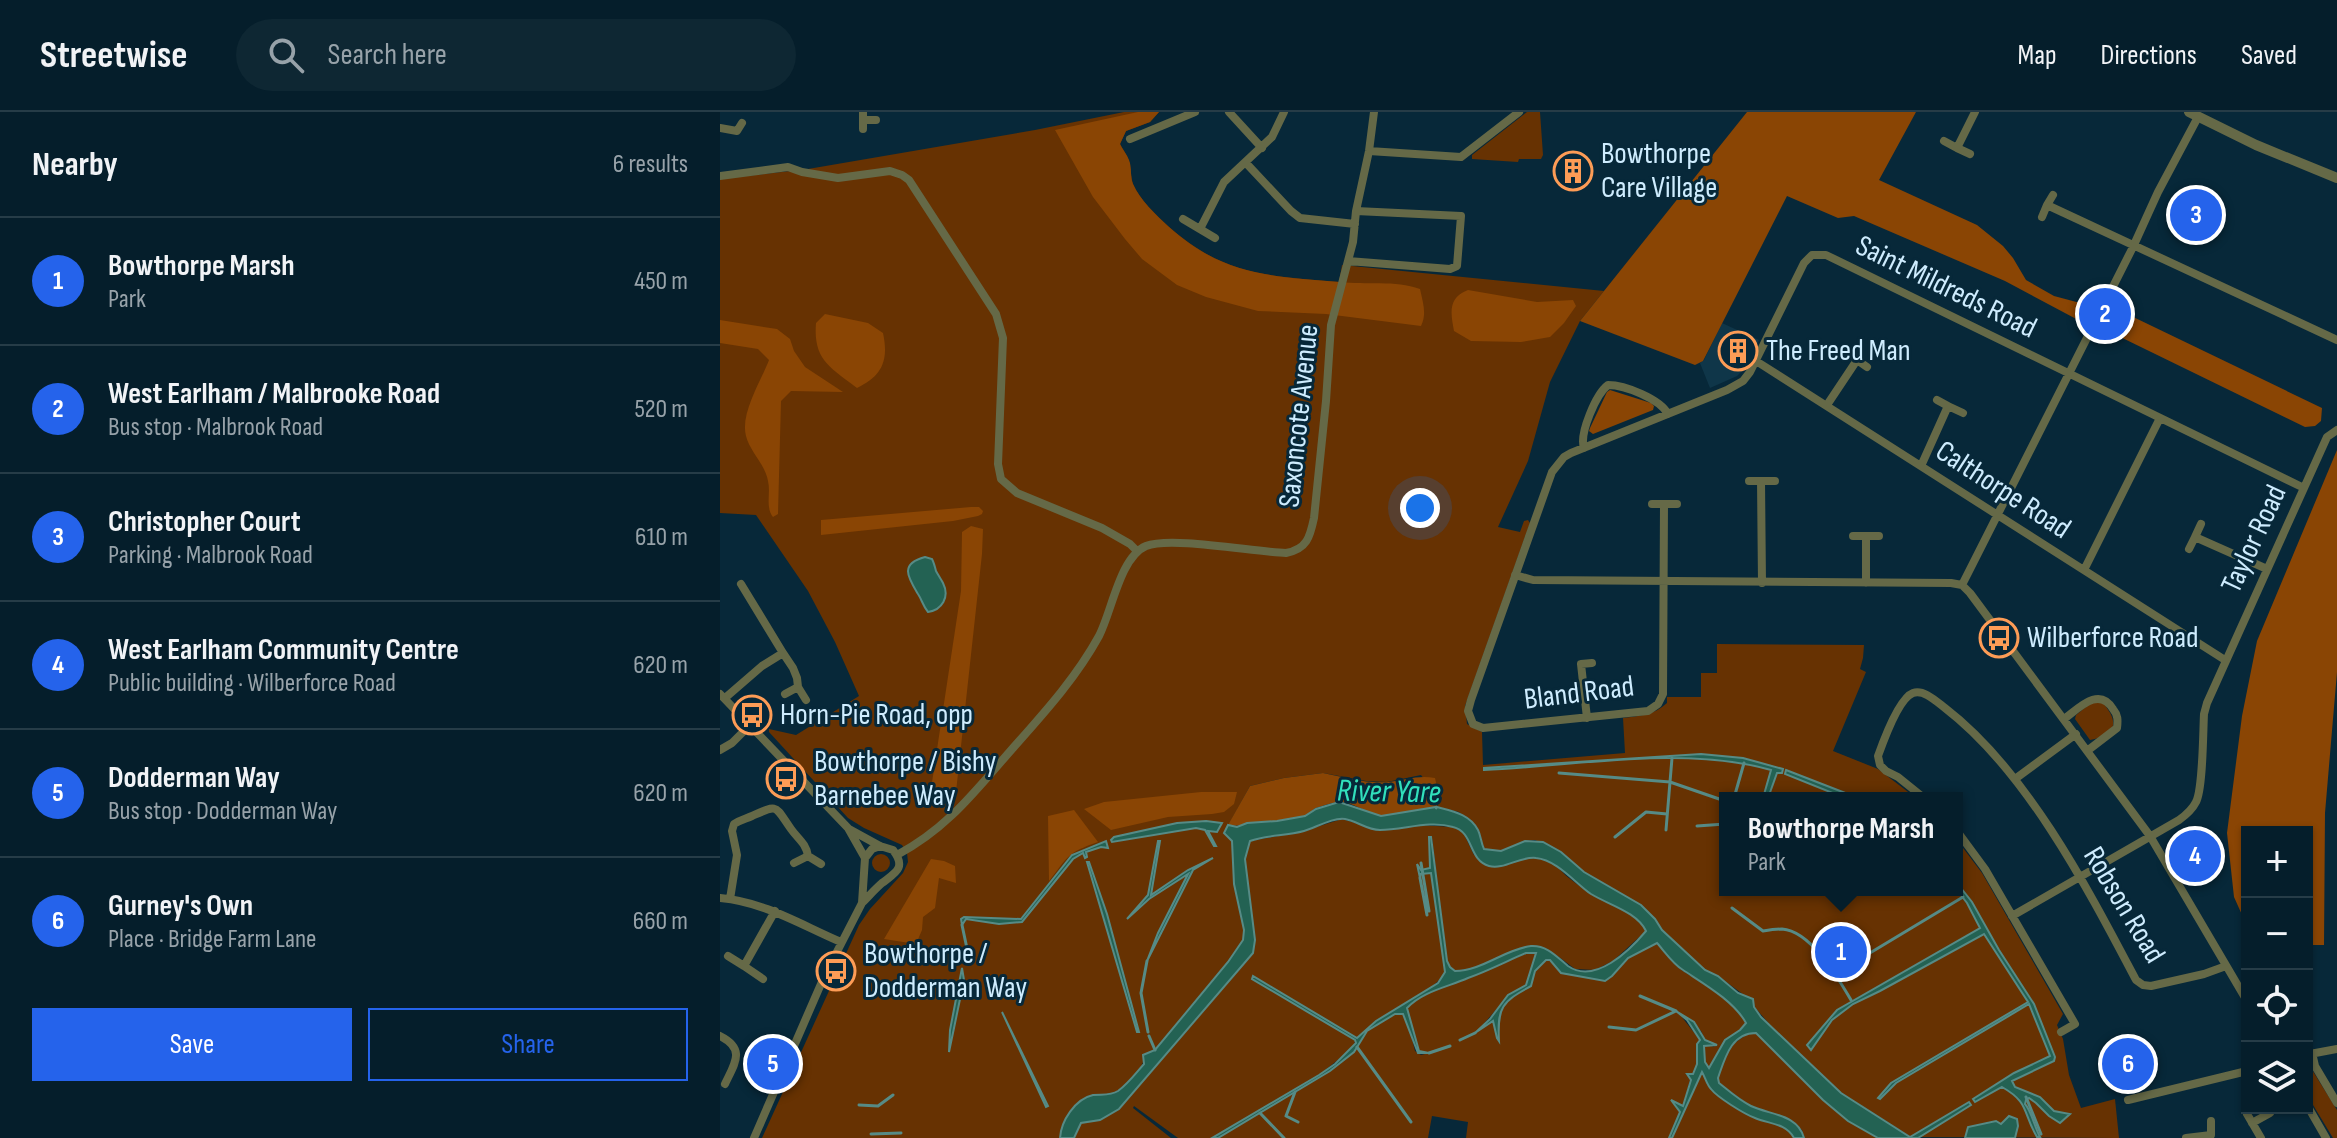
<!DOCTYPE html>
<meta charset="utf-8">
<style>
:root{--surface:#051e2b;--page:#0e2733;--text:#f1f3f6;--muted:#97a2a9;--line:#263c47;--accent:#2563eb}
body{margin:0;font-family:"Sofia Sans Condensed",sans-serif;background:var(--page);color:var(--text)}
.controls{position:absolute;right:24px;bottom:24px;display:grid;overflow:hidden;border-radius:0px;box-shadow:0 2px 6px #0004}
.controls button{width:72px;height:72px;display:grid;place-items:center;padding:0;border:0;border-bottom:2px solid var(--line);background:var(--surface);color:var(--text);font:40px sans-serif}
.you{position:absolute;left:700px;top:396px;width:28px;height:28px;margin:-20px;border:6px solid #fff;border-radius:50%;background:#1a73e8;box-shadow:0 0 0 12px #1a73e833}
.badge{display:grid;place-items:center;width:52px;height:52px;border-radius:50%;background:var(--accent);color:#fff;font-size:26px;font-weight:700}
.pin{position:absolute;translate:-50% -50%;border:4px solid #fff;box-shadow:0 2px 8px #0006}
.popup{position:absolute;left:999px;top:680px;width:244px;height:104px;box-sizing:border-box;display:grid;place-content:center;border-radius:0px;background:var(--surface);filter:drop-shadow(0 2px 6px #0005);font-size:26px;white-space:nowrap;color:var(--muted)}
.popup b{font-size:30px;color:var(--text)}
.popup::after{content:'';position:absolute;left:50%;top:100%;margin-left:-16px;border:16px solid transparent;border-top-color:var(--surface)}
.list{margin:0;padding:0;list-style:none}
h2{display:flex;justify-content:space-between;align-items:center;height:104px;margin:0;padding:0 32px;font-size:34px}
h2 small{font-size:26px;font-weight:400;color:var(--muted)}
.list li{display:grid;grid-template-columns:52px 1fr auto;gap:24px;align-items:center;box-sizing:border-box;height:128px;padding:0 32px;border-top:2px solid var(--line)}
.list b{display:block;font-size:30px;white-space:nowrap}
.list p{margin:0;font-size:26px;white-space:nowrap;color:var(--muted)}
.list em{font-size:26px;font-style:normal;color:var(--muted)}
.actions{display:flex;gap:16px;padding:24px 32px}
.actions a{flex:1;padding:18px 0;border:2px solid var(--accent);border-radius:0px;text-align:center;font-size:28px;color:var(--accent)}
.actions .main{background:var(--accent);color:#fff}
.icon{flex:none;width:44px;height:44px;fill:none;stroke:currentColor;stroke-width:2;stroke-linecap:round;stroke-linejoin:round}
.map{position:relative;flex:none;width:1617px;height:1026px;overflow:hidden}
header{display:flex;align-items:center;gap:48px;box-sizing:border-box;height:112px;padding:0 40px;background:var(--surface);border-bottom:2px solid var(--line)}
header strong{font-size:38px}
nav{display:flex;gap:44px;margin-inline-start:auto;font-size:28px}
.search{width:560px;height:72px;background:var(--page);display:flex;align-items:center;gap:20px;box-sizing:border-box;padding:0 28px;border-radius:44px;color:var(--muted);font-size:30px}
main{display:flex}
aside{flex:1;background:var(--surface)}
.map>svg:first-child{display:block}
.built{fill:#0f3649}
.green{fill:#673202}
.forest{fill:#8a4504}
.water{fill:#236253;stroke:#568b86;stroke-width:2}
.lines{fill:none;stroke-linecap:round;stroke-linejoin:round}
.stream{stroke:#568b86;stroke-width:3}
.minor{stroke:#656947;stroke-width:8}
.tertiary{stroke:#656947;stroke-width:10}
.labels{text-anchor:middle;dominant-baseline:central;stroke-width:6;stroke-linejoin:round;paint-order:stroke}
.poi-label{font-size:30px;fill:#ceecfe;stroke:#072839;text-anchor:start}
.street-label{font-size:30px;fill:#ceecfe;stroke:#072839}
.water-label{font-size:32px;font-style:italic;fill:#31e0bc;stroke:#072839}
</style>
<header>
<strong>Streetwise</strong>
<div class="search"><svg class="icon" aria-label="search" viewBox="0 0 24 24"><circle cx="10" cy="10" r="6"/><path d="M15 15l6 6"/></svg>Search here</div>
<nav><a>Map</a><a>Directions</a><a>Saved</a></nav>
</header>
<main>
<aside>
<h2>Nearby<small>6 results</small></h2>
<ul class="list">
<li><span class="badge">1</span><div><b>Bowthorpe Marsh</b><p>Park</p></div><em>450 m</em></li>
<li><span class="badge">2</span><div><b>West Earlham / Malbrooke Road</b><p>Bus stop · Malbrook Road</p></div><em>520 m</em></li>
<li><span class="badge">3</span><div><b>Christopher Court</b><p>Parking · Malbrook Road</p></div><em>610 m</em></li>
<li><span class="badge">4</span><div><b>West Earlham Community Centre</b><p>Public building · Wilberforce Road</p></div><em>620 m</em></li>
<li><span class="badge">5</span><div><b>Dodderman Way</b><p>Bus stop · Dodderman Way</p></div><em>620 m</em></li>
<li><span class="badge">6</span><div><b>Gurney's Own</b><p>Place · Bridge Farm Lane</p></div><em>660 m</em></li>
</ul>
<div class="actions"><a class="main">Save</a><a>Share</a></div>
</aside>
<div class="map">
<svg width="1617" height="1026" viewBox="0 0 1617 1026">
<rect width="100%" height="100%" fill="#072839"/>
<path class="built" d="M1002,211L1039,228L1025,256L1017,264L990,276L980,251L984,248Z"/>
<path class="green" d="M404,0H439L430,10L406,19L400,32C404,39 409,46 410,54C411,59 411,66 413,72C420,88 436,103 448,114C504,164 549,164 619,170L622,153L884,179L860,209L830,270L808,349L778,415L800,420L804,409L808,408L810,411L745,594L747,612L762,620L763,653L905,641L903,606C920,604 934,603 947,591V585H981V561H997V532L1144,533L1143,546L1140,557L1146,560L1113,639L1158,657L1196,686H1005V778H1237V728L1262,761L1343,902L1337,913L1343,927L1349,963L1361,996L1395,987L1399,1026L1191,1025L1121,981L1058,922L1024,883L998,864L985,858L942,818L935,807L921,793L864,760L841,740L815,728L805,729L781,739L764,737L759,719L739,700L717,695L719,688L701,663L667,670L646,669L603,661L564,666L530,674L504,721L512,729L514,772L524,818L523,828L508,850L435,938L425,942C424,956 408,975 395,981C389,984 382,981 376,983C366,986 341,1016 340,1026H42L139,813L150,797L183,761L188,750L187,741L182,733L144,716L128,706L49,620V617L76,623L139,584L115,530L88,479L36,403L0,401V67L88,57L315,18Z
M807,0H820L823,43L821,47H799L798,50L752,47V43Z
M1372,590H1382C1399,609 1398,622 1370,628L1355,607L1356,603Z
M622,707L659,718L699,713L733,715L743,720L754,743C768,744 784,748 799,748C807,747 815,744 824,747C837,752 840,759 849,766C857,772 866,779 875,784C891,794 917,801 926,819L893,849L875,858L855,857L839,845L814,834L753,856L735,859L730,855L727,849L712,726L709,725L711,756L700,758L701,762L711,761L725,860C717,879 657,906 637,926L533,867L635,928L634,935L599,963L492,1026H458L414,994L413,996L451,1026H354L361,1011L380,1008L399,997L533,841L535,828L525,746L530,729L580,720Z
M152 751a9 9 0 1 1 18 0a9 9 0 1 1-18 0Z
M937,831C945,840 953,852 963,859C984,872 1013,889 1026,911L1020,918L1005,928L989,956L985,950L984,934L988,933L995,935L985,928L981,919L961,904L980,928L977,932L978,952L971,965L963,994L953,988L960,1000L949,1026H746L748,1010L712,1004L708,1026H498L610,959L634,940L647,919L675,902H683L689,914L695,939L701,943L705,942L699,939L687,896C702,879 728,875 749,866C770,858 791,847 813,839L816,841L806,873L789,883L760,916L773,909L778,929C779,923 777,915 778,908C780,891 797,882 811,874L815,859L827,848H830L842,861L885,869L892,864L908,846Z
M1030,920H1036C1076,961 1108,997 1158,1026H1084L1082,1018L1058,1003L1029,993L999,971L998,966L1009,935Z
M1587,953H1589L1617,998V1026H1613L1587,983Z
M982,960C985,965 987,973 991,977C997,985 1024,1002 1035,1006C1049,1012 1066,1011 1074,1026H952Z"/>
<path class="forest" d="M418,0H439L430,10L406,19L400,32C402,37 407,42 409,48C412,55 410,65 413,72C420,88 436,103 449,115C504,164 550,164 620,170C646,173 675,168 700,177C703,191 707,202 701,214L606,202L538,199L486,185L457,173L422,147L405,127L373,85L335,18Z
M1027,0H1196L1159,68L1257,113L1283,134L1293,146L1306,168L1334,184L1364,192V202L1360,209L1285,169L1134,104L1118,106L1067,84L983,249L975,253L860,209Z
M748,178L817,190L853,188L856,194L844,211L830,225L801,230L751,229L734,219C731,202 727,186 748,178Z
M1397,200L1407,202L1602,296L1601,309L1595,314L1585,315L1388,219V211L1391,203Z
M105,202L148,211L163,221C169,249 162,264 137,276C110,255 93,248 96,211Z
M0,208L57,217L70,227L74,239L85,255L123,280L71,279L61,289L58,402L53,405C45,395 51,381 48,369C45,352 30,340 26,324C20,302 41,269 49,248L38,237L0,231Z
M890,278L931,291L934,294L933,298L873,322L869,319L870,316L887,280Z
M1617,338V560L1605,701L1604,833H1587V720H1527V814L1514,785L1507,721L1522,604L1537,529Z
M251,395H259L263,399L262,402L258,404L233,409L101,423V408Z
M251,414L263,417L262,442L236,680L229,686L215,687L211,677L241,479L242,420Z
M603,661C624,665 647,672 669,670C685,668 698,663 715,666L718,679L717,697L715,695C699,696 674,706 661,704C647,702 634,690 620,690C614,690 602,694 596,696C592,698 590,702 586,703C575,708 518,716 508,713L530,674L564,666Z
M481,680H517L514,692L504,700L492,702L448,705L391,718L364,697L384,690Z
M354,698L378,730C346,741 348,745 329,769L328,704Z
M211,747L224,749L235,754L236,771L219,766L215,796L203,805L202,818L196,832L164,827Z"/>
<path class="water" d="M205,445L212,447C214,451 215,455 216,459C217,461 222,469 223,471C230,485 222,498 208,500C203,494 202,488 198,482C188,465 179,452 205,445Z
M981,642L1023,646L1063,657L1062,661H1057L1048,686H1043L1051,658C963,633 856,654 764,658V656Z
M1066,658L1133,684L1137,686H1125L1065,662Z
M619,690L661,704L716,695V697L717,695C732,699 750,702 758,718C761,724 761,731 764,737L781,739L805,729L823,730L841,740L864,760L921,793L935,807L942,818L985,858L998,864L1018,881L1033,887L1034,895L1041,905L1121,981L1190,1025L1249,990L1251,993L1198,1026H1158L1128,1009L1103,988L1036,921C1011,921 1005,946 998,966L999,971C1009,979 1019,988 1031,994C1050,1003 1078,1002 1084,1026H1074C1066,1011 1049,1012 1035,1006C1024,1002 997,985 991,977C987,973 985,965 982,960L952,1026H949L960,1000L951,988L963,994L971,968L967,962H973L977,952V932L980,928L967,908L956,899L974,910L985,928L997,933L984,934L985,950L989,956L1005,928L1020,918L1026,911C1014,889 984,872 963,858C953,852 945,840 937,831L908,846L892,864L885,869L841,861L830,848H826L815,859L811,874C782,890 777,895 779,929L777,926L773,909L755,921L770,907L788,883L806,873L816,841H806C787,849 768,859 748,866C728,875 703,879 687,896L699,939L709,941H698L683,902H675L647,919L634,940L610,959L498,1026H492L599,963L615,952L636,931L635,928L532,867L533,864L637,926L656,909L718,871L725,860L711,761L701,762L700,766L697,752L701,758L710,756L709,725H711L727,849L730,855L735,859C762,859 785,837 811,834C827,833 837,845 848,854C875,873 910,838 926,819C917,800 889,793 871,782C855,771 837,748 816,746C800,744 784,758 769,754C748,748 754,720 733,715C709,708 684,718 660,718C647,718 637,709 625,707C613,705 595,716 584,719C566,724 547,723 530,729L525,747L535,828L533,841L399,997L380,1008L361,1011L354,1026H340C341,1009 355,987 373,983C382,982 390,984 398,979C408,972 416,961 424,952L423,943L435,938L508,850L523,828L524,818L514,772L512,729L504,721L508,713L517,715L527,711L557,709L585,704L596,697Z
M486,709L502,711L497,720L488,719L496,734H494L485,718L476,716L392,730L391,728L394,725L457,711Z
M386,729L388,736L381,735L366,740L367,745L365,746L363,741L353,747L302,810L279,812L246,807L242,813L241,807L244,805L301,807L352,743Z
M438,729H440L431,783L468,758L493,746L473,758L427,849L438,821L468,762L429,787L407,807L428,783Z
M367,750H369L387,802L419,920H417Z
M1237,771L1252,790L1279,838L1314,892L1335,945L1334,949L1292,969L1295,975L1320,985L1334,999L1350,1002L1340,1011L1329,1004L1316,991L1309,986L1306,988L1305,992C1311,998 1315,1016 1320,1025H1317C1302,1000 1310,991 1282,975L1255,990L1253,987L1294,961L1330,944L1309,892L1176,971L1160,987L1158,986L1171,971L1308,890L1264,822L1160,879L1133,892L1112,908L1091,938L1087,933L1117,898L1260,816L1247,791L1237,778Z
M242,856L244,868L229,940L230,918Z
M282,900L328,994L326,995Z
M1289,1004L1297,1007L1298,1014L1295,1026H1245L1248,1015L1276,1009L1281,1012Z"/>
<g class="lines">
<path class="stream" d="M839,661L950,670L1005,689
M1014,686L1024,651
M977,714L1005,712
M946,718L952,646
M895,725L926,700L947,702
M1001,733L1005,719
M701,751L709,799
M700,766L707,803
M1012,796L1043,819C1049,818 1056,817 1062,817C1091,819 1118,866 1131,888
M242,813L249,846
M427,849L421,881L428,920
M1115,862L1243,785
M920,884L956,899
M889,915L916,918L956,899
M429,924L435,938
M740,928L755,921
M637,935L691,1010
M709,941L730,934
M575,980L566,1004L578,1010
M1306,985L1321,1022
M139,993L158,994L173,983
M540,1001L564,1026
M151,1022L181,1021"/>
<path class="minor" d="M143,0V17
M509,0L542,36
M143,8H156
M0,16L17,19L22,11
M410,27L475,0
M1224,29L1237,36
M649,39L741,45L799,0
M1250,42L1237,36L1255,0
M526,51L571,99L580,106L635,112
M0,64L68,55L82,60L118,66L170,59L182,63L189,68L276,202L283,226L278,352L281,367L297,381L382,416L410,432L417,439
M1333,83L1327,93L1617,228
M1322,105L1327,93
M463,107L495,126
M480,117L504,70L552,25L564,0
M628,149L730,157L737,154L741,104L636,99
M1137,248L1147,255
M1036,249L1505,548
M1217,288L1228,294
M1107,293L1137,248L1125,240
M864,336C859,322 876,282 888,273C905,273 940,287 948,302
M1201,354L1228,294L1243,301
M1029,369H1041
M932,392H944
M957,392H944L943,582L938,592L928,599L763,616L753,612L748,599L751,588L832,360L844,345L851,341L1007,278L1023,269L1030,260L1084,151L1092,143H1106L1584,376
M1481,412L1475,425L1547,457
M1133,424H1146
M1469,437L1475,425
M1364,458L1440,306
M795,463L813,468L1231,471L1242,473L1250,481L1430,724L1527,889
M1042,471L1041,369H1055
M1146,471V424H1159
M1242,473L1413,135L1438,80L1478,5
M63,541L73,556L77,566L78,575L86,588
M0,582L128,716L145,746
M65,582L78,575
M5,586L42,554L63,541L21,472
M867,606L861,552L872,551
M1344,607C1359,596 1379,574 1393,597C1398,603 1398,608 1397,616L1367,639
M0,638L12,631L30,613
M1295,667L1356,622
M1204,686L1178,665L1166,659L1160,653L1158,644C1163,630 1179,586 1193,581C1204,577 1217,590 1225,596C1307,659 1368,777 1416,868L1423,873L1431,874L1484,862L1506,854
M129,717L160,734L173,738C187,756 175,761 162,771C155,777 149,784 142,791
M1237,719L1265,757L1355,912L1341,920
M177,743C228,716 256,678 293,636C324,601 356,566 379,524C392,499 400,445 426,434C451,424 534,440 566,441C587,437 590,425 594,406L606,289L611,213L633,130L636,99L649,39L654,0
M74,751L88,744
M0,786C45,790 81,813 121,830
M10,787L17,743L12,719L14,712C20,708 25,707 32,704C59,692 54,693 71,717C78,727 86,731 88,744L101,752
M1292,804L1459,708C1466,703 1472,698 1476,690C1483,677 1483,620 1484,602L1487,591L1607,325L1617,318
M8,844L24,854
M43,867L24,854L55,799
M0,924C26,937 15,951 5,972
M1592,941L1595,954L1617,991
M1590,942L1617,937
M1408,988L1527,959
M1587,993L1606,1026
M1527,1002L1541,1026
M1532,1011L1550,1001
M34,1026L104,865L142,791L145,746L152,737L160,734
M1466,1026L1491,1023V1009"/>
<path class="tertiary" d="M1469,0L1536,33L1617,66"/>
</g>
<defs>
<symbol id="building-ring" viewBox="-11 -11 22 22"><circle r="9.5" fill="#072839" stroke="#fd9c56" stroke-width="1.5"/><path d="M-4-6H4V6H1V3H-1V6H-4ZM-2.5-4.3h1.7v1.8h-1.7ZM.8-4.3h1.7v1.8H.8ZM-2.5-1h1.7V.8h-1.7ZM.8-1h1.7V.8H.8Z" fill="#fd9c56"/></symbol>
<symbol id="bus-ring" viewBox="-11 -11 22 22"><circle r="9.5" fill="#072839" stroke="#fd9c56" stroke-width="1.5"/><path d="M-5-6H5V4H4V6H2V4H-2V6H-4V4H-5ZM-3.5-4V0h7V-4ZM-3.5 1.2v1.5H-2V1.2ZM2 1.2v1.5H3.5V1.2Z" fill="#fd9c56"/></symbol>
</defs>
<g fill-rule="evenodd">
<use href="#building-ring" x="831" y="37" width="44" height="44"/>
<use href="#building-ring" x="996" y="217" width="44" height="44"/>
<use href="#bus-ring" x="1257" y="504" width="44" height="44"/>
<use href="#bus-ring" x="10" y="581" width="44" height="44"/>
<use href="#bus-ring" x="44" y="645" width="44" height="44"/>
<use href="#bus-ring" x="94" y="837" width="44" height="44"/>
</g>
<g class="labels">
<g class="poi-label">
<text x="881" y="42">Bowthorpe<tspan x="881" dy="34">Care Village</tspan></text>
<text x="1046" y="239">The Freed Man</text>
<text x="1307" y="526">Wilberforce Road</text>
<text x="60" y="603">Horn-Pie Road, opp</text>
<text x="94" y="650">Bowthorpe / Bishy<tspan x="94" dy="34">Barnebee Way</tspan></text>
<text x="144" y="842">Bowthorpe /<tspan x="144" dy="34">Dodderman Way</tspan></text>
</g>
<g class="street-label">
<text transform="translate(1226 175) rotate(26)">Saint Mildreds Road</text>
<text transform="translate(579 304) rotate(-84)">Saxoncote Avenue</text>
<text transform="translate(1283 378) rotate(33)">Calthorpe Road</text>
<text transform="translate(1534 427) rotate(-65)">Taylor Road</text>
<text transform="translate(859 581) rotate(-7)">Bland Road</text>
<text transform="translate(1404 793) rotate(59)">Robson Road</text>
</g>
<g class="water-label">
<text transform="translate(669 680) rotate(1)">River Yare</text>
</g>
</g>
</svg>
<div class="controls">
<button>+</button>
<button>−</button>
<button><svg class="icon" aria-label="locate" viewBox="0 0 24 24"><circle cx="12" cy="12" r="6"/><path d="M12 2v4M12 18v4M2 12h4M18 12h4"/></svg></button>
<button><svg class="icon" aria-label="layers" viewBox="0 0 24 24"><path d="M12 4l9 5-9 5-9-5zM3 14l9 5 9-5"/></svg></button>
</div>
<div class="you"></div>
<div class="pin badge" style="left:1121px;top:840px">1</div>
<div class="popup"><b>Bowthorpe Marsh</b>Park</div>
<div class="pin badge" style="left:1385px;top:202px">2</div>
<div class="pin badge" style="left:1476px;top:103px">3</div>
<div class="pin badge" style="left:1475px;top:744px">4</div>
<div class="pin badge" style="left:53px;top:952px">5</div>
<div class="pin badge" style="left:1408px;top:952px">6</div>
</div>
</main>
